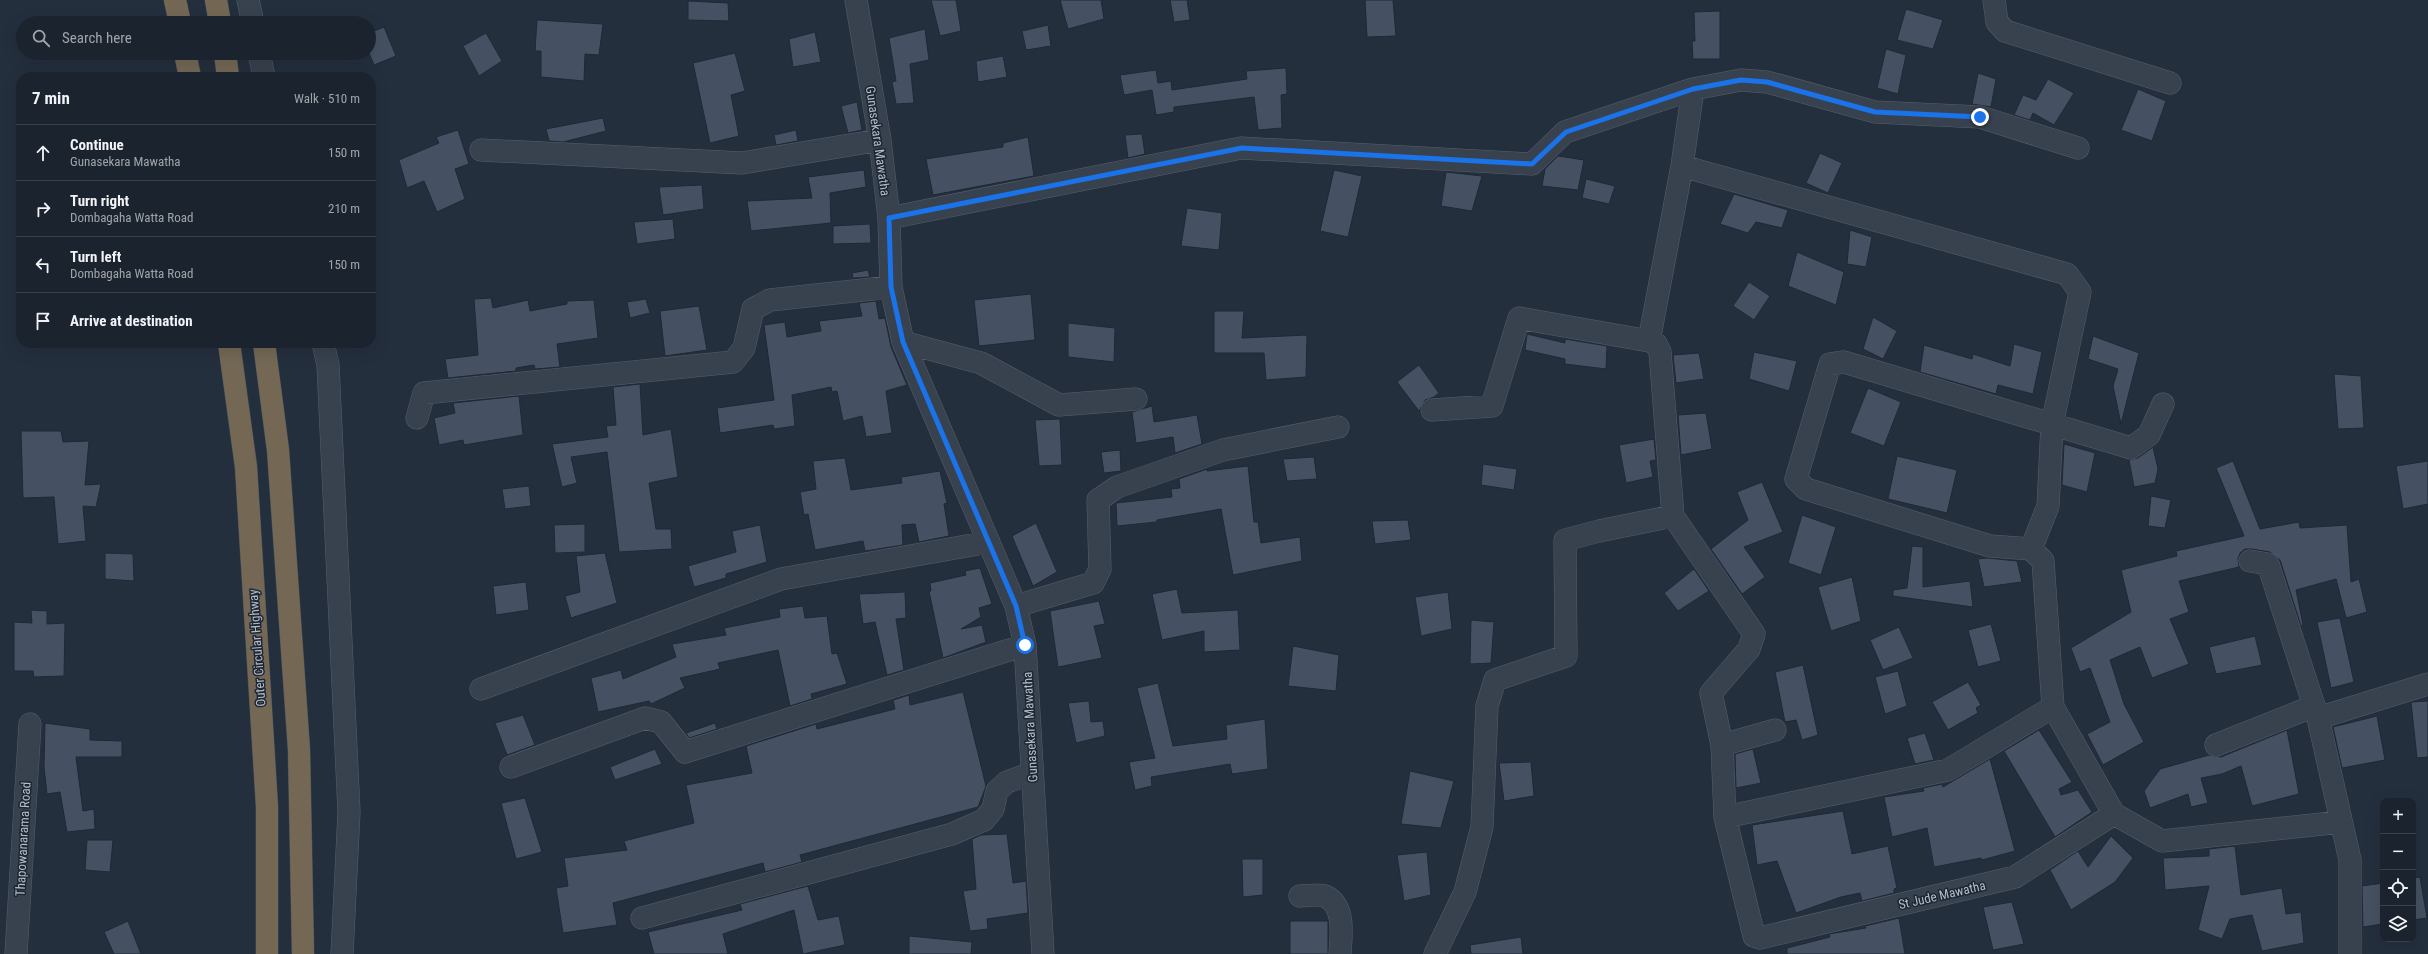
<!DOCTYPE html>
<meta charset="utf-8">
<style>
:root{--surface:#1b232e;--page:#282f3a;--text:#f1f3f6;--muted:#a0a4aa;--line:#39404a}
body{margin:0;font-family:"Roboto Condensed",sans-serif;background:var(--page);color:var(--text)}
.controls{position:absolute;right:12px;bottom:12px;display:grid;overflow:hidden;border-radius:8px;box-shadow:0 4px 16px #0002}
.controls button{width:36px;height:36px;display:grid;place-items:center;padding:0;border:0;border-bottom:1px solid var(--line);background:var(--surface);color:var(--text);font:20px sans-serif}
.stop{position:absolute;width:12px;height:12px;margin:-9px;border:3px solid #1a73e8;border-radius:50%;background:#fff}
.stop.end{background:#1a73e8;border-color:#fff;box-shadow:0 1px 4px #0008}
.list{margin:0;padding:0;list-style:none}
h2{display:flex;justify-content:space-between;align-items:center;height:52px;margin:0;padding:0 16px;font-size:17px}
h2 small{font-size:13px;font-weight:400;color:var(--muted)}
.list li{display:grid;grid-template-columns:26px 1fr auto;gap:12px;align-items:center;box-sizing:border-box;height:56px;padding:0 16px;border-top:1px solid var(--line)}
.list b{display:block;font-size:15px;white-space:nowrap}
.list p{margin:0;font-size:13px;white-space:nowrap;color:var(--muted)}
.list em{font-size:13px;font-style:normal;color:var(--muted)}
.icon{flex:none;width:22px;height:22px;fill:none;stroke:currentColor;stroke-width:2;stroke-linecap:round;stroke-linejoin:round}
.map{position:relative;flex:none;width:2428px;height:954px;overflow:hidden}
.search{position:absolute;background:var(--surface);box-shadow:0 4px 16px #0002;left:16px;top:16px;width:360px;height:44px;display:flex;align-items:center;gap:10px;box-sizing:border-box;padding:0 14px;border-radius:22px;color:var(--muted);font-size:15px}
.panel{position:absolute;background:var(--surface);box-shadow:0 4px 16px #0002;left:16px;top:72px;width:360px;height:276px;border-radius:16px}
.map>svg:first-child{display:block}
.building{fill:#455162;stroke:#1f2835}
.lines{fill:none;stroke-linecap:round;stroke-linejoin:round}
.minor-casing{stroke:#565f6c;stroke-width:23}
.highway-casing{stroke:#434c59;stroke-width:23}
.minor{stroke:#38414e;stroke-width:22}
.highway{stroke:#746855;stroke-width:22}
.route{stroke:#1a73e8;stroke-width:5}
.labels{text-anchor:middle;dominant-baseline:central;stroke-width:3;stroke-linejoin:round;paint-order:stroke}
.street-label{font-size:13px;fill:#b4bcc9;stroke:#1d2633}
</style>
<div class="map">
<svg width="2428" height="954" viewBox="0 0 2428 954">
<rect width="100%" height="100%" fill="#242f3e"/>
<path class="building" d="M931,0H956L961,31L940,36Z
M1060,0H1101L1104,19L1068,29Z
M1170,0H1187L1190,20L1174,22Z
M1365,0H1393L1396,36L1367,37Z
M688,1L728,3L729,21L688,20Z
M1906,9L1943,20L1933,49L1897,40Z
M1720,11V59H1693L1692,41H1695L1694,12Z
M537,20L603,24L599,55L585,54L584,81L541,77V51H535Z
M1048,25L1051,46L1026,50L1022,31Z
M384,27L396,56L374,65L369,53V33Z
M925,29L929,60L910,64L914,103L896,104L892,82L896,81L889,38Z
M815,32L821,62L793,67L789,39Z
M486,33L502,61L479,76L463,46Z
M1886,49L1906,55L1898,94L1877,88Z
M735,53L745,91L731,95L739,136L710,143L693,63Z
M1003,56L1007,77L978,82L976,61Z
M1286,68L1287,94L1281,95L1282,128L1258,130L1254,97L1174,107V112L1156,115L1152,90L1124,95L1120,75L1156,70L1158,83L1171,81L1172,90L1247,79L1246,71Z
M1978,73L1996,79L1991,107L1972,104Z
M2048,79L2074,93L2054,125L2033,113L2030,120L2014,115L2023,95L2036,100Z
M2138,89L2166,101L2152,141L2121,130Z
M857,102L862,130L848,133L841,106Z
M603,118L606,131L563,142L549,141L546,129Z
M458,130L469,164L455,169L465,199L437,212L424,181L407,188L399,160L439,143L436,137Z
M796,130L798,141L776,145L774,135Z
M1142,134L1145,154L1128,158L1125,135Z
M1028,137L1034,176L933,195L926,159L1003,147V143Z
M1820,153L1842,163L1828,193L1806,183Z
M1558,156L1584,160L1578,190L1542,186L1545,169Z
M864,170L866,187L830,193L831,223L751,231L747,201L812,198L808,177Z
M1334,170L1362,176L1348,237L1320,231Z
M1446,172L1482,176L1472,211L1441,206Z
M1586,179L1615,186L1609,204L1582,198Z
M702,185L704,209L663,215L659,187Z
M1734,194L1788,210L1782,228L1756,222L1748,233L1720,224Z
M1187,208L1222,213L1219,250L1181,246Z
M673,219L675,239L637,244L634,222Z
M870,224L871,243L833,244V226Z
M1850,230L1872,237L1866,267L1847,264Z
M1797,252L1844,272L1836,305L1788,286Z
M868,270L870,277L853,278L852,273Z
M1749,282L1770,296L1754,320L1733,306Z
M1031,294L1035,340L979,346L974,300Z
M491,298L493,308L528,300L530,311L567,304V301L594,300L598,338L557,344L560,367L535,369L534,365L516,368V371L448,378L445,359L478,355L474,299Z
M646,299L650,313L630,318L627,302Z
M876,301L879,319L885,318L891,347L907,385L886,391L892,433L866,437L862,416L843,421L837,391L832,392L831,387L792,395L795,426L774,429L773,425L720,433L717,408L774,400L764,325L785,322L787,337L821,331L819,321L862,316L859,303Z
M699,306L707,350L665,356L660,311Z
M1214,311H1244L1242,338L1307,335L1306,377L1266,380L1264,353H1214Z
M1873,317L1897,331L1883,359L1863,349Z
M1068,323L1115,328L1114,362L1068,357Z
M1527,334L1565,343V339L1607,346L1606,369L1565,364V359L1525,350Z
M2093,336L2139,353L2121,424L2113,386L2118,369L2088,359Z
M2014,344L2042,352L2033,394L1998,385L1996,394L1920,372L1924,345L1972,359L1973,354L2010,366Z
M1754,352L1797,361L1789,391L1749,379Z
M1699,353L1704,379L1676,383L1673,355Z
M1419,365L1439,393L1434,397L1425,400L1419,411L1397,382Z
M2334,374L2361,376L2364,428L2338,429Z
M640,384L643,435L671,429L678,477L649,483L656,529H671L672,549L619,552L607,452L571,457L577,483L562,487L552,444L608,437L606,426L616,425L613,387Z
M1868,388L1901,402L1884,446L1850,433Z
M519,396L523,435L464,445L463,440L439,445L434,418L455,413L453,403Z
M1152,406L1154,422L1197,415L1202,444L1175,453L1173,437L1136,443L1132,412Z
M1706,413L1712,449L1681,455L1678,415Z
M1060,419L1062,465L1039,466L1035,420Z
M21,431H61L63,442L89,441L85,485L101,484L96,507L83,506L86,541L58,544L54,497L23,498Z
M1654,439L1656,460L1650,461L1653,477L1626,483L1619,445Z
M2064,444L2095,453L2087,492L2062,485Z
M2153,447L2158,469L2155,483L2134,487L2129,460L2138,458Z
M1120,450L1121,471L1104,473L1101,452Z
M1897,456L1957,470L1947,513L1888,499Z
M1314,457L1317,479L1287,481L1283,459Z
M845,458L851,490L902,483L901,477L940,471L947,503L944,504L949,536L919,542L915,524L902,525L903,545L865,551L863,541L815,550L808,514L804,515L800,492L816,489L813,461Z
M2233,461L2260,529L2299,522L2300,528L2347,525L2351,582L2359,579L2367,612L2346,618L2336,579L2296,590L2303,625L2301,626L2280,560L2270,552L2252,549H2245L2240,553L2238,559L2239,567L2179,581L2189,612L2170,619L2189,664L2152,678L2140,647L2110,660L2124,704L2144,742L2103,765L2087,734L2110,722L2090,668L2080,672L2071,648L2131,612L2121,570L2177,556L2176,551L2244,536L2216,468Z
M2428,461V504L2403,509L2396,466Z
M1483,464L1517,469L1514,490L1481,485Z
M1248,466L1254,522H1258L1261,543L1300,537L1302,561L1233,575L1221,509L1157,520V522L1117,526L1116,503L1172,497L1171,489L1180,488L1179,479L1207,469V471Z
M1762,482L1783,532L1744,547L1765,577L1742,594L1711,549L1748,520L1737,492Z
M529,486L531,506L505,509L502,489Z
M2151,496L2171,500L2165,528L2148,526Z
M1802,515L1836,527L1821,575L1788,563Z
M1408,520L1411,540L1375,544L1372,521Z
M1036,523L1057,572L1033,586L1012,536Z
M585,524V552L555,553L554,525Z
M760,525L767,562L726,574V578L694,587L688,566L736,552L732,531Z
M1912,546L1923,547V587L1970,581L1973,607L1893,596V590L1907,588Z
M105,553L133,554L134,581L105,579Z
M605,553L617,603L571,618L565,596L580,592L576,556Z
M1987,558L2017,561L2022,582L1984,587L1978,559Z
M980,568L992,604L979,608L981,617L961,629L982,625L986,642L943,658L929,591H931L930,583L966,575L965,571Z
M1694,569L1709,591L1678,611L1664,593Z
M1852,577L1861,621L1831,631L1818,587Z
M526,582L529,610L496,615L493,586Z
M1177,589L1182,613L1238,610L1240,650L1204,652V631L1162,640L1152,594Z
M905,592L906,618L896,619L904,670L887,675L875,622L863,624L859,594Z
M1448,592L1452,629L1421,636L1415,597Z
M1099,601L1105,624L1094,626L1102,658L1058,667L1050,611Z
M803,606L805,618L827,616L832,654L837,653L847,684L811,694L812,699L790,706L778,650L718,663L720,669L680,678L685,688L651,704L649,701L598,712L591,678L621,670L623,679L676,657L672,644L726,635L724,628L780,617L779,609Z
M31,610L47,611V624L65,623L64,676L34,677L33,671H14V622L32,623Z
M2340,618L2354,682L2331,688L2317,622Z
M1471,620L1494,622L1491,663L1470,664Z
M1991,624L2001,661L1978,667L1968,630Z
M1899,627L1913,658L1883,670L1870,640Z
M2255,636L2262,665L2216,674L2209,647Z
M1293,646L1339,655L1336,691L1288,686Z
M1803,665L1818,735L1802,740L1796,720L1785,722L1775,672Z
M1898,671L1907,706L1885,714L1875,677Z
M1968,682L1981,705L1976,708L1978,713L1948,730L1932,702Z
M1158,683L1173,746L1227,739L1226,725L1265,719L1268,769L1232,774L1230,764L1151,777L1152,786L1135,790L1129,762L1155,758L1137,688Z
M963,692L986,786L978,807L800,855L802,862L765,872L763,863L613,903L617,925L563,933L556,888L568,886L564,858L627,850L624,841L694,823L686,785L752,773L746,746L816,724L817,729L895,709L893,700L909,695L910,705Z
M1089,701L1091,722L1103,721L1105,736L1076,743L1068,703Z
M2428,701V757L2417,758L2411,702Z
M523,715L535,745L507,755L495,723Z
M2377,716L2385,760L2342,768L2333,727Z
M45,723L90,729V740L122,741V757H76L83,811L94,809L95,829L67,832L60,792L47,794L44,767Z
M715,723L717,729L689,738L686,733Z
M2039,730L2072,782L2059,789L2061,795L2078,790L2092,812L2055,837L2004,751Z
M2287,730L2299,794L2252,806L2241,766L2222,774L2201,778L2208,803L2191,807L2188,794L2150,808L2144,791L2160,769L2209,755L2221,757Z
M1925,733L1934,760L1915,764L1907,738Z
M655,749L662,764L615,780L610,767Z
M1753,749L1761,783L1736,788L1735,754Z
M1990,759L2015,851L1982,860L1981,858L1934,867L1927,828L1892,837L1884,797L1924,791L1923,788L1942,784L1943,787Z
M1531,762L1534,796L1504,801L1499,763Z
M1410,771L1454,781L1441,828L1401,824Z
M525,798L542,852L516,859L501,803Z
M1843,811L1852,854L1888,846L1897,888L1894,889V893L1862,901L1860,893L1841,897L1796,913L1777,861L1757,865L1752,825Z
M1007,834L1013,883L1026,881L1028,913L987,919L988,929L970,931L963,891L976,889L972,839L981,835Z
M2111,836L2133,858L2115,882L2071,910L2050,870L2078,851L2088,867Z
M87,840H113L110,872L85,870Z
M2235,846L2241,895L2282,888L2286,914L2301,912L2304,943L2262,951L2252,915L2230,919L2222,939L2198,930L2209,886L2165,890L2163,858L2209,856V849Z
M1427,852L1431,895L1404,901L1397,855Z
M1242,859H1263V895L1243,897Z
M2420,877L2427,918L2413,920V878Z
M2383,883V924L2363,927L2362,886Z
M808,886L818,920L839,916L845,945L803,954L794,910L723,934L728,954H654L648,932L742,910L740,904Z
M2012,902L2024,944L1993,950L1983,907Z
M1899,918L1905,954H1787V948L1830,937L1829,934L1866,928L1865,926Z
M128,921L141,954H114L104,932Z
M1290,921H1328V954H1290Z
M909,936L972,942L971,954H909Z
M1521,937L1523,954H1471L1470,945Z"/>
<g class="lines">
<defs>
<path id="minor" d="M248,0L253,23
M856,0L880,140L889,218L891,287L903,342L1016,606L1025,645L1043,954
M1994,0L1997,22L2005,31L2170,83
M259,53L264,77
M481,150L742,163L880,140
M1682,166L2067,274L2080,292L2052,425L2048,506L2031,549
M889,218L1241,148L1532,164L1565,132L1693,89L1741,80L1767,82L1875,112L1980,117L2078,148
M1649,341L1682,166L1693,89
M903,342L981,363L1059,405L1136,399
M323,343L328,365L349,812L342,954
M2163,404L2149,435L2131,448L1844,362L1830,364L1796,479L1806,489L1990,546L2031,549L2043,561L2053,707L2114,814L2162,841L2341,822
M1432,410L1492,406L1519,318L1649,341L1656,344L1660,352L1673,516L1754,634L1749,649L1711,693L1722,745L1725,817L1754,936L1760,938L2015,877L2114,814
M417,418L424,393L733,362L744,348L753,309L770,300L891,287
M2250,561L2268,564L2318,718
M1016,606L1093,583L1100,569L1098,500L1117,487L1223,450L1338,427
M481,689L781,579L989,542
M1722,745L1775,730
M2216,745L2314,706
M511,767L645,718L661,722L685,752L1025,645
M1725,817L1948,770L2053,707
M1300,896C1307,896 1319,894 1325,896C1346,906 1341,935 1340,954
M642,918L952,834L984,820L993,809L997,791L1007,782L1032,773
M16,954L30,724
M1435,954L1465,892L1482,827L1487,706L1495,680L1566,656L1565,540L1599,531L1673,516
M2350,954V860L2318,718L2428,684"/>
<path id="highway" d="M175,0L180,23
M216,0L220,23
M185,53L190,77
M225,53L228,77
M229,343L246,467L267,807V954
M264,343L278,450L299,750L303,954"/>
</defs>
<use href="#minor" class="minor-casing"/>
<use href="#highway" class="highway-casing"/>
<use href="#minor" class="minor"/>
<use href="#highway" class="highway"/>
</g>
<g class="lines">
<path class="route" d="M1025,645L1016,606L903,342L891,287L889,218L1242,148L1532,164L1566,132L1693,89L1741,80L1767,82L1875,112L1980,117"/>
</g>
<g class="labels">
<g class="street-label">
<text transform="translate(878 141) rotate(82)">Gunasekara Mawatha</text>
<text transform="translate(257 648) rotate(-94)">Outer Circular Highway</text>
<text transform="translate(1030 727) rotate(-93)">Gunasekara Mawatha</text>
<text transform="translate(23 839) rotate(-87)">Thapowanarama Road</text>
<text transform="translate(1942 895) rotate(-13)">St Jude Mawatha</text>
</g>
</g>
</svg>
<div class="controls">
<button>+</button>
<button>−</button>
<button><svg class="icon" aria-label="locate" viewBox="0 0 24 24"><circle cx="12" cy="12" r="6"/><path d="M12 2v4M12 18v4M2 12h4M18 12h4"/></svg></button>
<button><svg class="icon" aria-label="layers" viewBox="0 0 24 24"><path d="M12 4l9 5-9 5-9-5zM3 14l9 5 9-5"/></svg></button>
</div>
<div class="stop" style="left:1025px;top:645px"></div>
<div class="stop end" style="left:1980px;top:117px"></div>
<div class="search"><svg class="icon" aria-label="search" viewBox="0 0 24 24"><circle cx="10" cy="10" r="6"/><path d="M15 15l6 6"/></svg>Search here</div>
<section class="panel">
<h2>7 min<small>Walk · 510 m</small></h2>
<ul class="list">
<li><svg class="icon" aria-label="ahead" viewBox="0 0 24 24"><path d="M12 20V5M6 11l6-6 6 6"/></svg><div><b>Continue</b><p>Gunasekara Mawatha</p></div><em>150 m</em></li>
<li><svg class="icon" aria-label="right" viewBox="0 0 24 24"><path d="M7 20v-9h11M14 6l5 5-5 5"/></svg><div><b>Turn right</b><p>Dombagaha Watta Road</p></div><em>210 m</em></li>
<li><svg class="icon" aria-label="left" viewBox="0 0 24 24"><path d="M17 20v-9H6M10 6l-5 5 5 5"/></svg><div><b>Turn left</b><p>Dombagaha Watta Road</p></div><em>150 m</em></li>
<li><svg class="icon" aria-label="arrive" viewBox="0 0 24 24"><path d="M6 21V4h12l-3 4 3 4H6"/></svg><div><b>Arrive at destination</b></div></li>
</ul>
</section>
</div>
